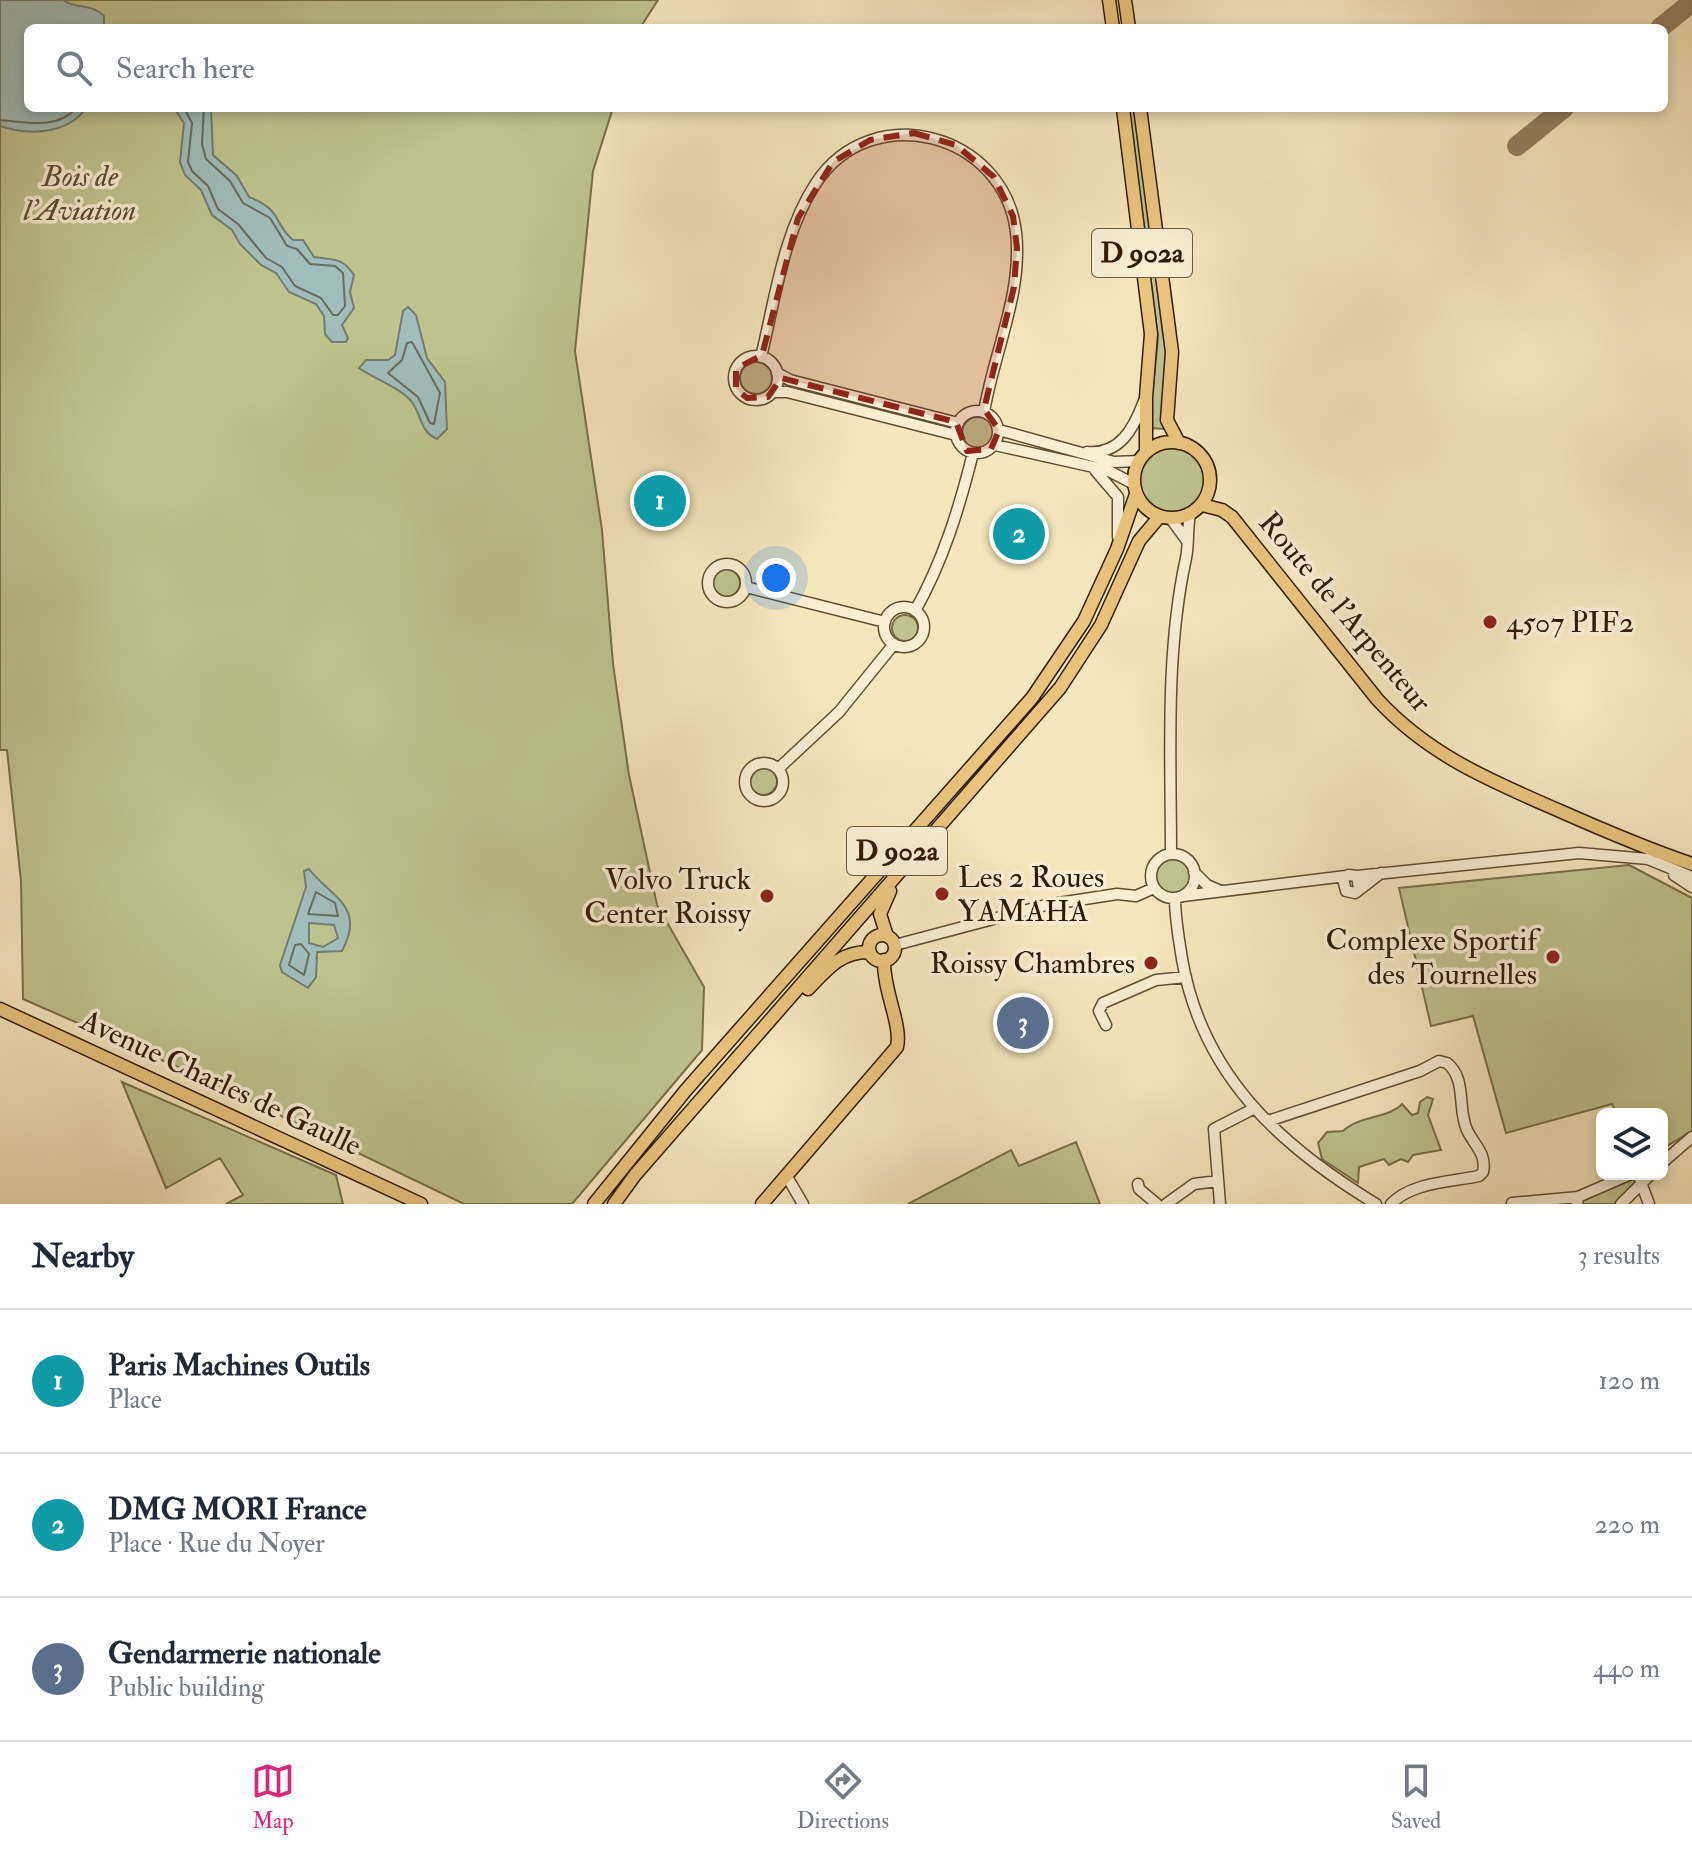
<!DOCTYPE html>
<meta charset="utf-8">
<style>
:root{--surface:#fff;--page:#f6f6f7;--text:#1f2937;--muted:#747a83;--line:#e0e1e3;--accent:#db2777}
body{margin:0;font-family:"IM FELL Double Pica",serif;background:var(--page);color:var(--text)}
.controls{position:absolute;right:24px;bottom:24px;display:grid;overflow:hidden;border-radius:12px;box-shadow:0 4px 12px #0003}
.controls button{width:72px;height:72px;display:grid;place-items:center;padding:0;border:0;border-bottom:2px solid var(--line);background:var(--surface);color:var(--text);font:40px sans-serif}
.you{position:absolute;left:776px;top:578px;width:28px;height:28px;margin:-20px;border:6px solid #fff;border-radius:50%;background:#1a73e8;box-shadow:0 0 0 12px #1a73e833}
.badge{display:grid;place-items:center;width:52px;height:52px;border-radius:50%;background:var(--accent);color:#fff;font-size:26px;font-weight:700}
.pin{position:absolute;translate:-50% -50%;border:4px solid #fff;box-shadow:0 2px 8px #0006}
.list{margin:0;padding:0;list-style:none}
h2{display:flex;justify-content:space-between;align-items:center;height:104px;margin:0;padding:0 32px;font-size:34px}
h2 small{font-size:26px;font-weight:400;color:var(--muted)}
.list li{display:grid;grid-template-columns:52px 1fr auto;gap:24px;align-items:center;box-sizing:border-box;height:144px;padding:0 32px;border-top:2px solid var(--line)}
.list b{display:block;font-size:30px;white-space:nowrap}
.list p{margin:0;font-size:26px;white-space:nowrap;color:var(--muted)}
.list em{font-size:26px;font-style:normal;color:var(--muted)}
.icon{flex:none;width:44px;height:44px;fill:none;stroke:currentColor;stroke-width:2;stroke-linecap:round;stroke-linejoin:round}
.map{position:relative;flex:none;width:1692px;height:1204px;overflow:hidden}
.search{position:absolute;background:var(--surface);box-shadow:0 4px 12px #0003;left:24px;right:24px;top:24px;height:88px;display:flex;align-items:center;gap:20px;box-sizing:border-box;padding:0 28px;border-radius:12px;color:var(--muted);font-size:30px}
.sheet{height:536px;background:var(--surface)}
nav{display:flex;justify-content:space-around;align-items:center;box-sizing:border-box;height:112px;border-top:2px solid var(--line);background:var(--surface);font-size:22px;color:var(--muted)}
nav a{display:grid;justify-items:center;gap:4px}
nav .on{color:var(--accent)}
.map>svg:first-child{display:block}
.green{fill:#bfc48e;stroke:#787048;stroke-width:2}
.water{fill:#a1bdbb;stroke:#747c71;stroke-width:2;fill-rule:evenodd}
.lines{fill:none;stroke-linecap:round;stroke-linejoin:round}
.shore{stroke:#686c5e;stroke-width:2}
.taxiway{stroke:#92815f;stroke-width:20}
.minor-casing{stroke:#614e30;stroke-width:13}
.major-casing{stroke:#301b02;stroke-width:15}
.minor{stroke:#f8efd3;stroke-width:10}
.major{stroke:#eac47e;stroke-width:12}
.marked{fill:#8f2418;fill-opacity:0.2;stroke:#8f2418;stroke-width:6;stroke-dasharray:16 10;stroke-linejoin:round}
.poi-dot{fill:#8f2418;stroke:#f8efd3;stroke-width:3}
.labels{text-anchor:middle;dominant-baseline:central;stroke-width:7;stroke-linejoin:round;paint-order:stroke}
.shield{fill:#f8efd3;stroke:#6c5b41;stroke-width:2}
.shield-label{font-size:28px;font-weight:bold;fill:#301b02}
.park-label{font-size:30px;font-style:italic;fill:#5b4e2c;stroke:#f8efd3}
.street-label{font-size:30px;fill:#301b02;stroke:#f8efd3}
.poi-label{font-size:30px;fill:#301b02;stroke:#f8efd3;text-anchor:end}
</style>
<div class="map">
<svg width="1692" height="1204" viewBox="0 0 1692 1204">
<rect width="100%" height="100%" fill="#f5e7bc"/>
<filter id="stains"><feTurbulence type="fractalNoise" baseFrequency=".0025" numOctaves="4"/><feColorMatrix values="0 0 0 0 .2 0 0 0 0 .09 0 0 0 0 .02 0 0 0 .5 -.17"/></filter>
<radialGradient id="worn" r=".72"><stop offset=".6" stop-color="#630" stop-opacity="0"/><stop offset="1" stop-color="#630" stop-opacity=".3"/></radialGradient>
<path class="green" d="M0,0H658L640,28H28V108H613L593,171L575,351L602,530L613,664L629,775L657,905L704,987L702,1050L572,1204H464L198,1076L23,999L21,881L7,750H0Z
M1127,108H1136L1168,344L1165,429L1149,428L1158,338Z
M740 378a16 16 0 1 1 32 0a16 16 0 1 1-32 0Z
M962 433a16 16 0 1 1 32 0a16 16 0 1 1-32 0Z
M1139 481a33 33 0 1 1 66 0a33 33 0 1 1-66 0Z
M712 583a14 14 0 1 1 28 0a14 14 0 1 1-28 0Z
M892 628a13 13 0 1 1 26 0a13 13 0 1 1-26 0Z
M749 781a14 14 0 1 1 28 0a14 14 0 1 1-28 0Z
M1156 876a17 17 0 1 1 34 0a17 17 0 1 1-34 0Z
M1629,865L1692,898V1131L1662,1149V1114H1617L1612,1104L1506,1133L1473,1016L1431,1026L1399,888Z
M122,1082L336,1175L343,1204H226L243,1195L220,1158L166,1188Z
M1427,1097L1433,1099L1428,1115L1441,1150L1413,1155L1408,1162L1401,1159L1389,1165L1384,1159L1359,1167L1358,1183L1322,1159L1318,1143L1327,1132L1343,1131C1360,1115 1388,1119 1402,1104L1412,1115L1418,1113L1420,1102Z
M1076,1142L1100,1204H908L1011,1150L1019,1166Z
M1635,1174L1637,1181L1614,1204H1582L1583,1197Z"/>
<path class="water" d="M0,0H63C76,10 92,3 104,16V28H28V108H86C68,134 29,136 0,126Z
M174,108H211L213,155L237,176L249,197C284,211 272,222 293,240H303L314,257C333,260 342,257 354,275L350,292L354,308L342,325L348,338L346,342H332L325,334L324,316L316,304L289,292L276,273L261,265L240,244L232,230L212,215L201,190L185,175L180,162L184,123Z
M408,307L416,315L427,358L445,382L447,429L437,439C420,432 422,416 412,402C400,387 372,378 359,368L366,360H388L395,355L403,311Z
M309,869C332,898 366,906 342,951L317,952L316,977L308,988L282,972L280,965L306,887L304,871ZM309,923L334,925L338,938L323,947L309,943Z"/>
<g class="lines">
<path class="shore" d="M184,108L192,123L188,162L192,171L208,186L218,209L238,224L266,258L282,267L295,286L321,298L333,315H338L345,306L343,273L335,266L310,264L297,249L287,246L270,218L243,203L230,181L206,159L202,144L204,108
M0,120C25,122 58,130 76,108
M412,342L440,393L434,424L430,423L418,397L388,373L402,360L407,343Z
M316,892L335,903L338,916L308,914Z
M301,944L309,954L304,975L289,965L295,945Z"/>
<path class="taxiway" d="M1660,28L1692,2
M1517,146L1564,108"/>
<defs>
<path id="minor" d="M734 378a22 22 0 1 1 44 0a22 22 0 1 1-44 0Z
M761,357C775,300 783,233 816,183C872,98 1004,133 1016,232C1023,293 994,352 984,412
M777,373L790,380L958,423
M773,392H787L956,435
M956 432a21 21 0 1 1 42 0a21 21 0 1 1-42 0Z
M999,430L1114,462L1139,461
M995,445L1107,470L1134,484
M1087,452C1120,455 1134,428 1144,401
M1095,470L1118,497V537
M1171,519L1187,541
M708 583a19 19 0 1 1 38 0a19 19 0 1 1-38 0Z
M746,587L885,622
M884 627a20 20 0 1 1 40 0a20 20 0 1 1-40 0Z
M915,611C943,561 959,509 973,453
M745 782a19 19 0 1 1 38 0a19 19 0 1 1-38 0Z
M778,769L839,712L894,644
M1151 876a22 22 0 1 1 44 0a22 22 0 1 1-44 0Z
M1171,854C1171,755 1165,654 1186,558C1189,543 1187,529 1190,515
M1194,872L1207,885L1221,891
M1674,875L1692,887
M1357,876L1579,853L1648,859L1692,877
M1359,889L1357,876L1348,875L1343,879L1346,891L1355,893L1381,873
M1183,896L1346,876
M1175,898C1175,919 1179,939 1182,959C1202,1075 1280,1146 1376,1204
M895,945L1046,905L1117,894L1136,896L1154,888
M1106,1025L1099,1011L1103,1003L1156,980L1186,977
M1268,1121L1420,1071L1439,1061L1447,1063C1467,1079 1457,1108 1467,1130C1474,1145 1487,1154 1483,1172L1479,1176C1451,1182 1412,1182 1391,1204
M1662,1163L1692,1137
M786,1175L803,1204
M1640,1180L1649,1204
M1138,1184L1139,1189L1157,1204
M1512,1203L1578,1197
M1166,1204L1194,1184L1218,1181
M1220,1204L1214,1129L1255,1108
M1577,1204L1578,1197L1631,1174
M1621,1204L1651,1174"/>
<path id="major" d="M1109,0L1113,28
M1125,0L1129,28
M1123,108L1151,334L1146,397V452
M1140,108L1172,352L1167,420L1179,443
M1134 480a38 38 0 1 1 76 0a38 38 0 1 1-76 0Z
M1202,505L1222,510L1232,517L1377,699C1428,755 1491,781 1560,811C1603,830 1647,849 1692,864
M869 948a13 13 0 1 1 26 0a13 13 0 1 1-26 0Z
M887,936L880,914L890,891
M808,989C827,969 841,951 870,952
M0,1009L421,1204
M594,1204L686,1090L1032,698L1084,621L1117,549L1136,494
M614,1204L635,1175L1060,688L1101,625L1139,541L1160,516
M762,1204L897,1047C902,1024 883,991 884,960"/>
</defs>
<use href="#minor" class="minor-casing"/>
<use href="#major" class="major-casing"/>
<use href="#minor" class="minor"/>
<use href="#major" class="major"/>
</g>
<path class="marked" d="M914,133L956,145L994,177L1013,216L1017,248L1014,287L984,409L999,430L991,449L967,451L956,422L781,378L768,397L747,398L736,389V369L762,355L798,218L833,162L870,140Z"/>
<g class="poi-dot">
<circle cx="1490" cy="622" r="8"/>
<circle cx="942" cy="894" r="8"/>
<circle cx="767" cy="896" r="8"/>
<circle cx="1553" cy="957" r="8"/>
<circle cx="1151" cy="963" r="8"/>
</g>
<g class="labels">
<g class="shield">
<rect x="1092" y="229" width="100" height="48" rx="6"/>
<rect x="847" y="827" width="100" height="48" rx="6"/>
</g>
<g class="shield-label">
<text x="1142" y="253">D 902a</text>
<text x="897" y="851">D 902a</text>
</g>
<g class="park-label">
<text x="80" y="176">Bois de<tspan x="80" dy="34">l'Aviation</tspan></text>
</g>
<g class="street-label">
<text transform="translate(1345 612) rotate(50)">Route de l'Arpenteur</text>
<text transform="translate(221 1083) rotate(25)">Avenue Charles de Gaulle</text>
</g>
<g class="poi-label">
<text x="1506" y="622" text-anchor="start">4507 PIF2</text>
<text x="958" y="877" text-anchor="start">Les 2 Roues<tspan x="958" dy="34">YAMAHA</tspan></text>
<text x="751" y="879">Volvo Truck<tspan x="751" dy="34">Center Roissy</tspan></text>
<text x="1537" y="940">Complexe Sportif<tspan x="1537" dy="34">des Tournelles</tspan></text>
<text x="1135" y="963">Roissy Chambres</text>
</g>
</g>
<rect width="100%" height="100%" filter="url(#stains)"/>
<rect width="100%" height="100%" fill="url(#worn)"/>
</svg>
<div class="controls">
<button><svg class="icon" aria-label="layers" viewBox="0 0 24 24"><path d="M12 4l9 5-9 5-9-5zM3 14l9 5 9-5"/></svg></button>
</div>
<div class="you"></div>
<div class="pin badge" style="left:660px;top:501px;background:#0f9aa8">1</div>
<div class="pin badge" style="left:1019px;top:534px;background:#0f9aa8">2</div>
<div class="pin badge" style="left:1023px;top:1023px;background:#5c6f8a">3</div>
<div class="search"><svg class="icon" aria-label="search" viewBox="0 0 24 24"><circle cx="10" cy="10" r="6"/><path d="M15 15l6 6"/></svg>Search here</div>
</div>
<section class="sheet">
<h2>Nearby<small>3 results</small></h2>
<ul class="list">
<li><span class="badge" style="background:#0f9aa8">1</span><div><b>Paris Machines Outils</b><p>Place</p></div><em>120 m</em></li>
<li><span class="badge" style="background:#0f9aa8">2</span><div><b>DMG MORI France</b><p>Place · Rue du Noyer</p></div><em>220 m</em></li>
<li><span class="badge" style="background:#5c6f8a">3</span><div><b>Gendarmerie nationale</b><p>Public building</p></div><em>440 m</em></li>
</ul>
</section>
<nav>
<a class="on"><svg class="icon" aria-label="map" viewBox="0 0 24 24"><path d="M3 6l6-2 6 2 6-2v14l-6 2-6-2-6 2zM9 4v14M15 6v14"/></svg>Map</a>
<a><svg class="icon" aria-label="directions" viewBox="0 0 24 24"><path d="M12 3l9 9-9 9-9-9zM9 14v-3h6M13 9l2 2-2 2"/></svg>Directions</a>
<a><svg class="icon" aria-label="saved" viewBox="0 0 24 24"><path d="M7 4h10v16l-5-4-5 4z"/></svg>Saved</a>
</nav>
